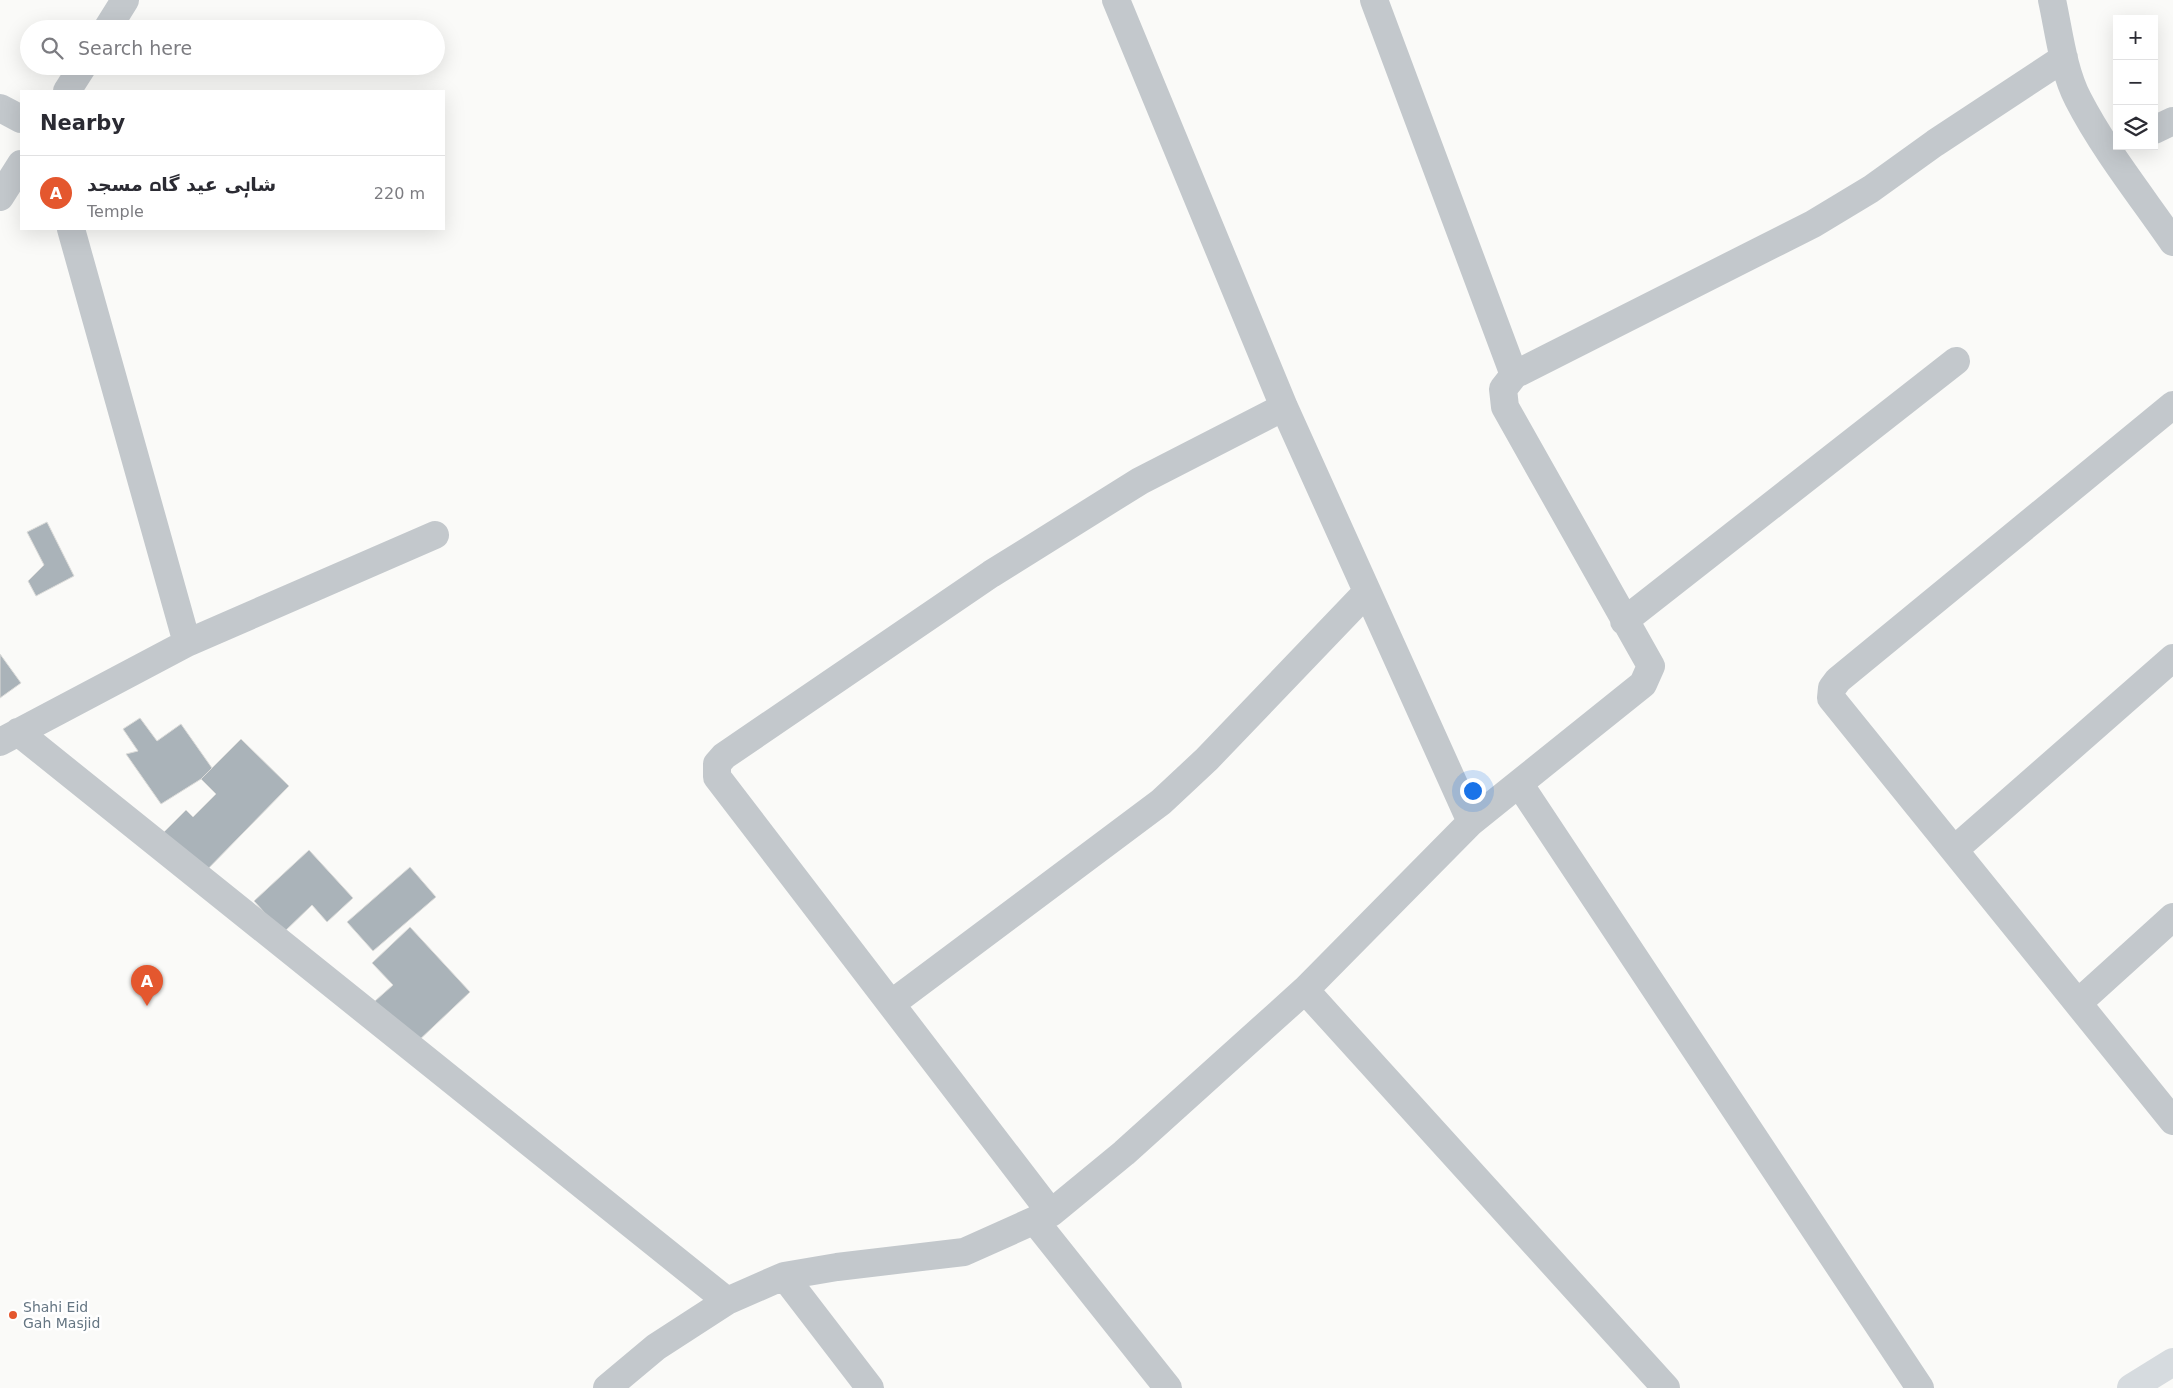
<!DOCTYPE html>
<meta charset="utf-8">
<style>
:root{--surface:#fff;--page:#f7f7f7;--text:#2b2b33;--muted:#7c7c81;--line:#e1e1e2;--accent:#e4572e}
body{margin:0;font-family:"DejaVu Sans",Cairo,sans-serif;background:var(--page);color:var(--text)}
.controls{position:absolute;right:15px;top:15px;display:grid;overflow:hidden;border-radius:0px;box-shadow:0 5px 20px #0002}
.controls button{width:45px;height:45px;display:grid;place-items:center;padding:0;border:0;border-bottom:1px solid var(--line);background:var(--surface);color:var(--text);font:25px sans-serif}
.you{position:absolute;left:1472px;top:790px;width:18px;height:18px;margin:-12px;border:4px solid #fff;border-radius:50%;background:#1a73e8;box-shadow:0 0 0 8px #1a73e833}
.badge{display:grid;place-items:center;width:32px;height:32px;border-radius:50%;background:var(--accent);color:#fff;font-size:16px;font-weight:700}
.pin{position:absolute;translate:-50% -41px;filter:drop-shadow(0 1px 2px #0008)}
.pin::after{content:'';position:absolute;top:26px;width:18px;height:15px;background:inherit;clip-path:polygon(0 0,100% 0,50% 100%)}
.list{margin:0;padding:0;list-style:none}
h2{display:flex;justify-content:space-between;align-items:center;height:65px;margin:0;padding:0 20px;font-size:21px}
h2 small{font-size:16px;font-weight:400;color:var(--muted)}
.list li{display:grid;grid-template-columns:32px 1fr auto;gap:15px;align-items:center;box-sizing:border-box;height:75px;padding:0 20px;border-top:1px solid var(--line)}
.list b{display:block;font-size:19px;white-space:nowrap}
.list p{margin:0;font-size:16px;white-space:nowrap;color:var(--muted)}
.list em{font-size:16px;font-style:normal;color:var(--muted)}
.icon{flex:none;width:28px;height:28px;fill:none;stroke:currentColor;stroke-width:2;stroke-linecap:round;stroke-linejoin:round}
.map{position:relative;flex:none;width:2173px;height:1388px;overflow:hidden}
.search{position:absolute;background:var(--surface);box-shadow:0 5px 20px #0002;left:20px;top:20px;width:425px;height:55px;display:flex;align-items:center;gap:12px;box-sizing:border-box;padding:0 18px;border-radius:28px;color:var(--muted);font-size:19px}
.panel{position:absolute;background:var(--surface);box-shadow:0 5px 20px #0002;left:20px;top:90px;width:425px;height:140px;border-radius:0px}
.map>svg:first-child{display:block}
.building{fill:#aab3b9;stroke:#dcdcda}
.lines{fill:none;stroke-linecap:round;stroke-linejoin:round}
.street{stroke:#c3c8cc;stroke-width:28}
.secondary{stroke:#d6dbdf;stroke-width:28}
.poi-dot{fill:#e4572e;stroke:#fff;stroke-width:2}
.labels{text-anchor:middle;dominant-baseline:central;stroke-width:5;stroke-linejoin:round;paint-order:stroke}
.poi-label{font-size:14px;fill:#657683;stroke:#fff;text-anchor:start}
</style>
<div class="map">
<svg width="2173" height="1388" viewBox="0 0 2173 1388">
<rect width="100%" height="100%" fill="#fafaf8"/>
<path class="building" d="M47,522L74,576L36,596L28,581L44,565L27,532Z
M0,654L21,683L0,698Z
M140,718L157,741L181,724L212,768L201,779L161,804L126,754L138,751L123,729Z
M241,739L289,786L199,878L159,837L186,810L193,817L216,794L201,779Z
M309,850L353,898L327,922L312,905L283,933L254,901Z
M410,867L436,897L373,951L347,922Z
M410,927L470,992L415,1044L375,1001L393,985L372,963Z"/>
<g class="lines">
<path class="street" d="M1116,0L1284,407L1471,822
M1374,0L1514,375
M2052,0C2059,32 2063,70 2078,99C2103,148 2142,197 2173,242
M107,29L125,0
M67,91L83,66
M0,108L21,119
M2154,130L2173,121
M0,197L21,164
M71,229L187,643
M2173,405L1838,680L1832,688L1831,698L2173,1121
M1624,621L1956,361
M18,732L727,1301
M0,742L187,643L435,535
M1520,785L1920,1388
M1954,850L2173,658
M1305,990L1666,1388
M2078,1003L2173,917
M891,1004L1161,802L1207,759L1367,592
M1051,1213L717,777V764L724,756L991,574L1140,481L1284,407
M1035,1221L1168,1388
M784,1276L870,1388
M607,1388L656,1347L727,1301L784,1276L837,1267L964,1252L1051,1213L1124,1153L1305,990L1471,822L1643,684L1651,666L1505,407L1503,389L1514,375L1813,224L1871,189L1935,143L2064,58"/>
<path class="secondary" d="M2131,1388L2173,1362"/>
</g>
<circle class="poi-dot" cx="13" cy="1315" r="5"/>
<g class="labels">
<g class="poi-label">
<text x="23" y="1307">Shahi Eid<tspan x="23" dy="16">Gah Masjid</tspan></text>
</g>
</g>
</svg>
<div class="controls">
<button>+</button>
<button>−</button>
<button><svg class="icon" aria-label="layers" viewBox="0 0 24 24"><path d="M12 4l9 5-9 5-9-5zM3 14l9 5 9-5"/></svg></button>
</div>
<div class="you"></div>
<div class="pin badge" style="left:147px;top:1006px">A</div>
<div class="search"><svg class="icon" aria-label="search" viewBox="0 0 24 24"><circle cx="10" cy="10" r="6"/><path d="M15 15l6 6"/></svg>Search here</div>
<section class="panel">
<h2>Nearby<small></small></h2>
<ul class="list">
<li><span class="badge">A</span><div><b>شاہی عید گاہ مسجد</b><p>Temple</p></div><em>220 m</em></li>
</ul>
</section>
</div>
